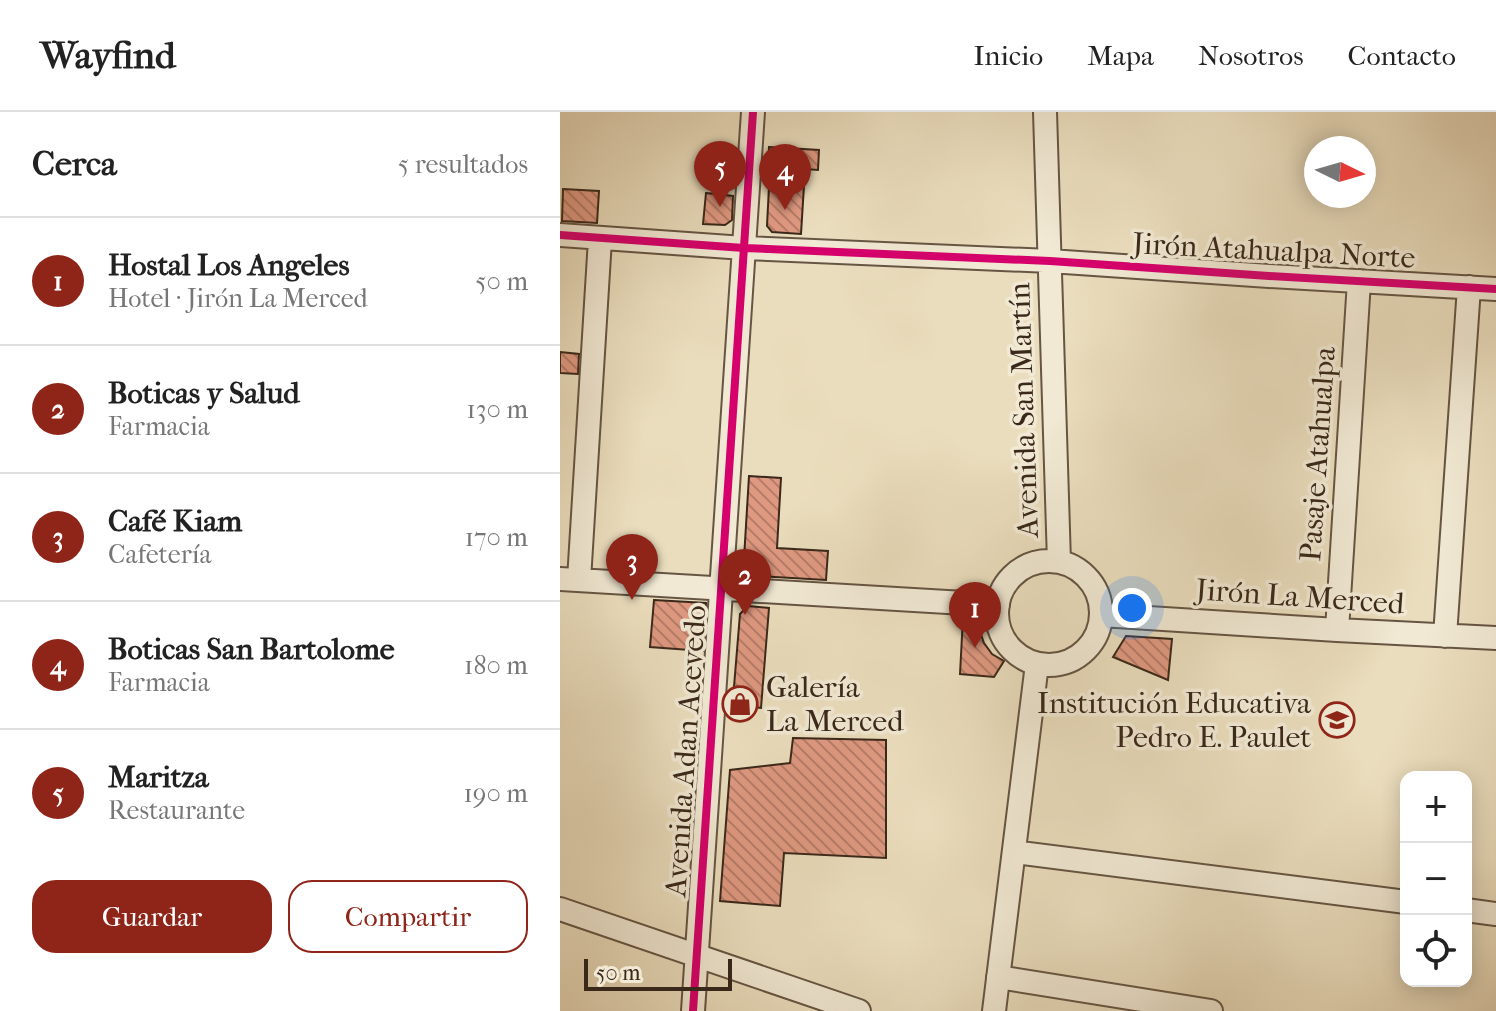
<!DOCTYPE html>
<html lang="es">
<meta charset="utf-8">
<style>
:root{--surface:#fff;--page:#f6f6f6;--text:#222;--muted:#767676;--line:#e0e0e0;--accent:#8f2418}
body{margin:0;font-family:"IM FELL French Canon",serif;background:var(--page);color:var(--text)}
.controls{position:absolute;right:24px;bottom:24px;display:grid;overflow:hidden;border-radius:16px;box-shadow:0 4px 20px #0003}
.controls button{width:72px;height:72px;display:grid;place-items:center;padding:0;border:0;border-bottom:2px solid var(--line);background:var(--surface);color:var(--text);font:40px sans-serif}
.compass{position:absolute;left:744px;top:24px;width:72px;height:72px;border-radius:50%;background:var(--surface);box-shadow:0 4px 20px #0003;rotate:95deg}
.scale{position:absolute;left:24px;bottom:20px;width:148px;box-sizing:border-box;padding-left:8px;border:4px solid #3a281a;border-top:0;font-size:22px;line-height:28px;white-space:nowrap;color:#3a281a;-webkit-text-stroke:6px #f1e9d4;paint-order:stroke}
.you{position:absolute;left:572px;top:496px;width:28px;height:28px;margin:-20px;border:6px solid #fff;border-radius:50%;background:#1a73e8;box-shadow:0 0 0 12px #1a73e833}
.badge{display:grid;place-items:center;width:52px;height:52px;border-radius:50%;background:var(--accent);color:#fff;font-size:26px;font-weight:700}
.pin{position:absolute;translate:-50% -66px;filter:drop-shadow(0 2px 4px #0008)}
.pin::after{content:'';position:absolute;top:42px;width:28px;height:24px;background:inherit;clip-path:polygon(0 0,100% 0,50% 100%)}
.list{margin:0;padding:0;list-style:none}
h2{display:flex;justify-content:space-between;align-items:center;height:104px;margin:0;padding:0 32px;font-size:34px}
h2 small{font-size:26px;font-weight:400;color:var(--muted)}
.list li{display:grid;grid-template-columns:52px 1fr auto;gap:24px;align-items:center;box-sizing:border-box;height:128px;padding:0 32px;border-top:2px solid var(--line)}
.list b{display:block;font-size:30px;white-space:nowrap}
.list p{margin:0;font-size:26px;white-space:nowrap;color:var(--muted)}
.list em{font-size:26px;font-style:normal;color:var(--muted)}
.actions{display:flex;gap:16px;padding:24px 32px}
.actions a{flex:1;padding:18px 0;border:2px solid var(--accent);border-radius:24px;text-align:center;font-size:28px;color:var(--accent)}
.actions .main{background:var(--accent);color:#fff}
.icon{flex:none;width:44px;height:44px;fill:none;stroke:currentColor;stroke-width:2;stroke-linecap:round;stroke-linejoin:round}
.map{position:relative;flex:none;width:936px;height:899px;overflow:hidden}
header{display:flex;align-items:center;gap:48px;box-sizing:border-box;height:112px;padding:0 40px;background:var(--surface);border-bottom:2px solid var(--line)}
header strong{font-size:38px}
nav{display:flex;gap:44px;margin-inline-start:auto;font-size:28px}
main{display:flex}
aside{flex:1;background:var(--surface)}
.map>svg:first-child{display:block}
.building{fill:url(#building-back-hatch);stroke:#3a281a;stroke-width:2}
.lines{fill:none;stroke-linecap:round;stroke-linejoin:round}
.minor-casing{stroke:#665543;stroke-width:26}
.minor{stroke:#f1e9d4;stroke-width:22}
.cycleway-casing{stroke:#f1e9d4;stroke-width:13}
.cycleway{stroke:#d6006c;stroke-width:8}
.labels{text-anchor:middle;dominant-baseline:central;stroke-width:7;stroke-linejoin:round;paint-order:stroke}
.street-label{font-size:30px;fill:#3a281a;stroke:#f1e9d4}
.poi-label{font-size:30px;fill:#3a281a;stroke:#f1e9d4;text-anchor:start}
</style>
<header>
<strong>Wayfind</strong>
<nav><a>Inicio</a><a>Mapa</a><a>Nosotros</a><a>Contacto</a></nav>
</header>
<main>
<aside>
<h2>Cerca<small>5 resultados</small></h2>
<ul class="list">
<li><span class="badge">1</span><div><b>Hostal Los Angeles</b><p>Hotel · Jirón La Merced</p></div><em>50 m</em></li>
<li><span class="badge">2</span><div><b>Boticas y Salud</b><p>Farmacia</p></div><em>130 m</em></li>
<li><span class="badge">3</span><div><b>Café Kiam</b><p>Cafetería</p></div><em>170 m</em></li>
<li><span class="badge">4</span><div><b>Boticas San Bartolome</b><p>Farmacia</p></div><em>180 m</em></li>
<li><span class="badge">5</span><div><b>Maritza</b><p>Restaurante</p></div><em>190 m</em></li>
</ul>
<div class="actions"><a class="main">Guardar</a><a>Compartir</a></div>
</aside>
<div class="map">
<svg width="936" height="899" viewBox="0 0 936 899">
<defs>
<pattern id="building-back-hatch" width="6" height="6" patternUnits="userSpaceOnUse" patternTransform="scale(2)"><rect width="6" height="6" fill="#df9981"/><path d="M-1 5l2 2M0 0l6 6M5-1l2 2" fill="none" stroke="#b67d69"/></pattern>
</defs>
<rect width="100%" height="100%" fill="#eaddbd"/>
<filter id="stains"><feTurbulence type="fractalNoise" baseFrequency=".0025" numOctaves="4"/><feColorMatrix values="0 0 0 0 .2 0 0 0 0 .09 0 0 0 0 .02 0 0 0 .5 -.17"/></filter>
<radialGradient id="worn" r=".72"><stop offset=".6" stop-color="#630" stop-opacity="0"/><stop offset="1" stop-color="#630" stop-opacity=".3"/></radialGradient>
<path class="building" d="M209,35L259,38L258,58L245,57L241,122L212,120L207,114L210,55H208Z
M3,77L39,79L37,111L2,109Z
M146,81L173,84L172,108L165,113L143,112Z
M0,240L19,242L18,262L0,261Z
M189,364L221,366L217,436L268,439L266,468L183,463Z
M94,488L146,491L143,539L90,535Z
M188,494L209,496L201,596L191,595V600L172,599L180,502Z
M403,505L418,506L419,517L424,531L432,542L444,549L434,565L400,562Z
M566,524L612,527L608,568L553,545Z
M233,626L326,628V746L224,741L220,794L160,789L170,658L230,651Z"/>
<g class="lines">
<defs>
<path id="minor" d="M485,0L499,450
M0,123L184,136L490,149L709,164L936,177
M437 501a52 52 0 1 1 104 0a52 52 0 1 1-104 0Z
M0,467L438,493
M19,468L40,127
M541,503L777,518L936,526
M777,518L799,169
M885,524L909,175
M454,740L846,790
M0,797L299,899
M906,798L936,802
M438,865L651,899
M133,899L193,0
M434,899L477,552"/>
</defs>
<use href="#minor" class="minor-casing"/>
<use href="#minor" class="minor"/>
<defs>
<path id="cycleway" d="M0,123L184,136L490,149L709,164L936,177
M133,899L193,0"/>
</defs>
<use href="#cycleway" class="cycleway-casing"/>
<use href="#cycleway" class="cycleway"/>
</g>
<defs>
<symbol id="shop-ring" viewBox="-11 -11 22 22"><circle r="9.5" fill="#f1e9d4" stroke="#8f2418" stroke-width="1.5"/><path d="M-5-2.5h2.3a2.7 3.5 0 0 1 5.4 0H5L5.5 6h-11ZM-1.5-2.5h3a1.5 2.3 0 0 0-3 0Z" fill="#8f2418"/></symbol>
<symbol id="school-ring" viewBox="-11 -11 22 22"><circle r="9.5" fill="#f1e9d4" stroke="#8f2418" stroke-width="1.5"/><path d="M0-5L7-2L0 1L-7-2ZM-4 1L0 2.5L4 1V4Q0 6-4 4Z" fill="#8f2418"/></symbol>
</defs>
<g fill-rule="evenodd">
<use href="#shop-ring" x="160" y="572" width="40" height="40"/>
<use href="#school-ring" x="757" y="588" width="40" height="40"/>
</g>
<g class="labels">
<g class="street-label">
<text transform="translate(714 139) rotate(3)">Jirón Atahualpa Norte</text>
<text transform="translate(464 298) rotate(-92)">Avenida San Martín</text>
<text transform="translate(758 342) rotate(-86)">Pasaje Atahualpa</text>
<text transform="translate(740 485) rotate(4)">Jirón La Merced</text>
<text transform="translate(126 639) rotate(-86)">Avenida Adan Acevedo</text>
</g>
<g class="poi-label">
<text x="206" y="575">Galería<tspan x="206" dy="34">La Merced</tspan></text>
<text x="751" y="591" text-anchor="end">Institución Educativa<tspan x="751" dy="34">Pedro E. Paulet</tspan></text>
</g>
</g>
<rect width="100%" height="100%" filter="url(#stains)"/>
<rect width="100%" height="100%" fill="url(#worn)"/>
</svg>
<div class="controls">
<button>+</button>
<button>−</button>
<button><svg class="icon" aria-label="locate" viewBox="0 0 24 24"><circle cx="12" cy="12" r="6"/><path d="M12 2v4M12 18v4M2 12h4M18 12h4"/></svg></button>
</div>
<svg class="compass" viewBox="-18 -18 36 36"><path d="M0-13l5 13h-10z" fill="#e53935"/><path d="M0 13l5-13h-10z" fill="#767676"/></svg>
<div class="scale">50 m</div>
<div class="you"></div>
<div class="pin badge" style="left:415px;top:536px">1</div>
<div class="pin badge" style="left:185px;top:503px">2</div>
<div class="pin badge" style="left:72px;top:488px">3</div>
<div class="pin badge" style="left:225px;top:98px">4</div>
<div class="pin badge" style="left:160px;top:95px">5</div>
</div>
</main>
